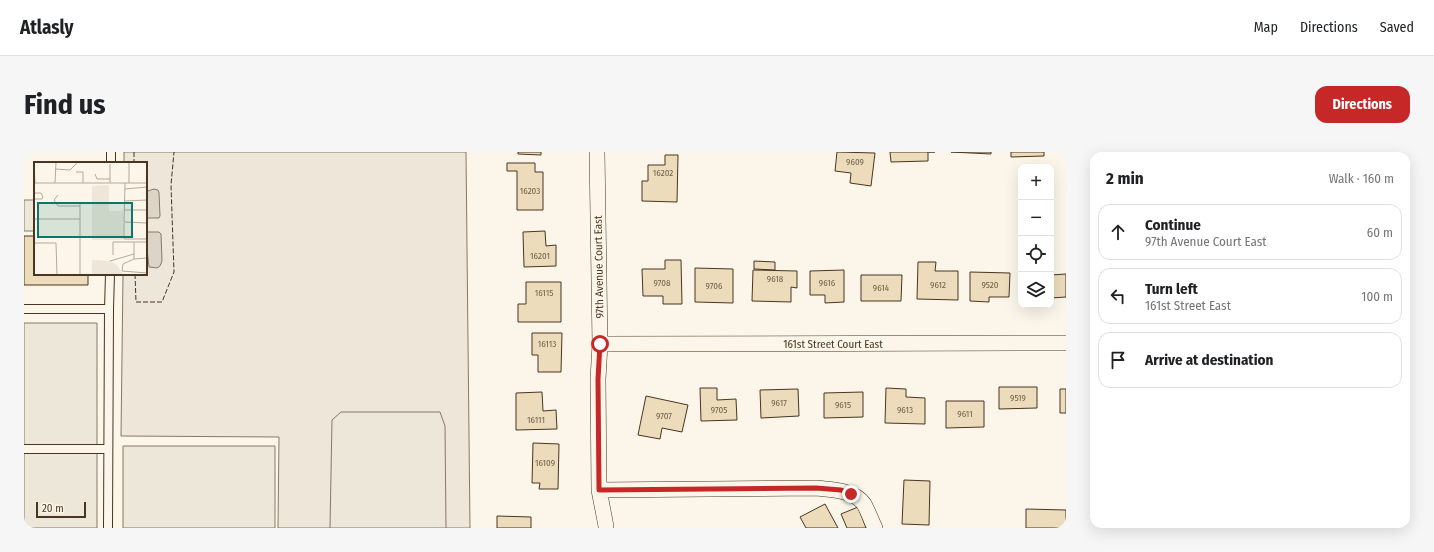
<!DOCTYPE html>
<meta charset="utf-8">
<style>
:root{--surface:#fff;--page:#f6f6f6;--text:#202124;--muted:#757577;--line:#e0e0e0;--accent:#c62828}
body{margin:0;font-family:"Fira Sans Condensed",sans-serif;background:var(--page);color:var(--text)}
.controls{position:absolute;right:12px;top:12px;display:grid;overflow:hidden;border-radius:8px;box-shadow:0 4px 16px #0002}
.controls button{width:36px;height:36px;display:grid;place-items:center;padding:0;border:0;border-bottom:1px solid var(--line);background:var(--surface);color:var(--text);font:20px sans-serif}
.scale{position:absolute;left:12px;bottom:10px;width:50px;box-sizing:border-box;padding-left:4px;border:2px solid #4a3520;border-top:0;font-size:11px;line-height:14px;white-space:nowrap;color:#4a3520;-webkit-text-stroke:3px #fbf6e9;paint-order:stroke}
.stop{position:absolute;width:12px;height:12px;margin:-9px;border:3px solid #c62828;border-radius:50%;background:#fff}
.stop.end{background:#c62828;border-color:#fff;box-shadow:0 1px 4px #0008}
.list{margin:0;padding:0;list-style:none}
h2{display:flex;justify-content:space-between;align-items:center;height:52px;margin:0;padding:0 16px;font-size:17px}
h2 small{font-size:13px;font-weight:400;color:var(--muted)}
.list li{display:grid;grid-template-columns:26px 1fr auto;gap:12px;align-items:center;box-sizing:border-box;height:56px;margin:0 8px 8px;padding:0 8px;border:1px solid var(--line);border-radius:12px}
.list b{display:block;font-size:15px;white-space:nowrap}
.list p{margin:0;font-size:13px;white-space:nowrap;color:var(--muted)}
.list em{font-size:13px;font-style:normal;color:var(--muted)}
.icon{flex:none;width:22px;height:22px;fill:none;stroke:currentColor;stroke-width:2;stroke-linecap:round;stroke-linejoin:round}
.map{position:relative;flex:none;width:1042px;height:376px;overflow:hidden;border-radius:12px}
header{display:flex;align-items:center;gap:24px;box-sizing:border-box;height:56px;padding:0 20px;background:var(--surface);border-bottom:1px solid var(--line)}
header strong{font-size:19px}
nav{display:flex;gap:22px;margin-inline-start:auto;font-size:14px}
.intro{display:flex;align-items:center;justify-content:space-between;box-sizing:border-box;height:96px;padding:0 24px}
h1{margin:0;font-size:28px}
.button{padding:10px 18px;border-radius:12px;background:var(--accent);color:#fff;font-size:14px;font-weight:700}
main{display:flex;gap:24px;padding:0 24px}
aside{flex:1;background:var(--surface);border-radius:12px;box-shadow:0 4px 16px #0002}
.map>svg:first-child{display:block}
.green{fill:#ede6d9;stroke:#887966}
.parking{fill:#ede7d9;stroke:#887966}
.water{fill:#dcd4c6;stroke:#887966}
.building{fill:#ecdcbc;stroke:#4a3520}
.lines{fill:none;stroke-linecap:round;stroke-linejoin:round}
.lane-casing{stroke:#4a3520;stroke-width:10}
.street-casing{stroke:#4a3520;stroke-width:16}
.lane{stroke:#fbf6e9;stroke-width:8}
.street{stroke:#fbf6e9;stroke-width:15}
.fence{stroke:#4a3520;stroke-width:1;stroke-dasharray:5 2;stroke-linecap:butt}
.route{stroke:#c62828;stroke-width:5}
.labels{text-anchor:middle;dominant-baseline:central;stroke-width:3;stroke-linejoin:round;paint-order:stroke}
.number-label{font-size:9px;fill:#725f47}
.street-label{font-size:11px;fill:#4a3520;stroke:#fbf6e9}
.inset-road{fill:none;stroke:#b4a999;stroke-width:1}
.view{fill:#0f766e;fill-opacity:0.15;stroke:#0f766e;stroke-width:2}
.inset-edge{fill:none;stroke:#4a3520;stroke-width:2}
</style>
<header>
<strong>Atlasly</strong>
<nav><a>Map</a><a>Directions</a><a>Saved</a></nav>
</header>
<div class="intro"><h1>Find us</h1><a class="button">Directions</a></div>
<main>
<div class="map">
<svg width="1042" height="376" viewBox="0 0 1042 376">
<rect width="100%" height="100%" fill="#fbf6e9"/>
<path class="green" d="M100,0H442L446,376H254L255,285L97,284L99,122H122V11H100Z"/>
<path class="parking" d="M0,48H11V79H0Z
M0,171H73V376H0Z
M317,260H416L421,274L422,376H306L308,268Z
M99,294H251V376H99Z"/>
<path class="water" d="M130,37L134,38L135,41L136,64L135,66H123L122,40L124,39Z
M123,80H135L137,82L138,109L136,114L133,116L125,115L122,88Z"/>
<path class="building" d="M494,0H517V3L494,2Z
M813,0L851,1L847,34L826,31L827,21L811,19Z
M866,0H911H904V9L867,10Z
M927,0H967V2Z
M987,0H1020V4L987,5Z
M641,3H654L653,50L618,49V29H624V13H641Z
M483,11H511V20H519V58H493V19H483Z
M521,79L522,94L532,93V114L500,115L499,80Z
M0,84H11V122H64V133H0Z
M641,108H657L658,152H639V144H619L618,117H641Z
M730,109L751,110V118L730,117Z
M894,110H912L911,119H934V148L893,147Z
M671,116L709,117V151L671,150Z
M729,118L773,119V136L767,135V150L728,149Z
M820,118V150L801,151V143H786V119Z
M946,120L986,121L985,145H965V150L946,149Z
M1042,122V145L1027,146V123Z
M837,123H878L877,149H837Z
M502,130H537V170H494V152H502Z
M508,181H538L537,220H514V203H508Z
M975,235H1013V256L975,257Z
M676,236H693V248L712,247L713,268L677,269Z
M862,236L882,237V245L901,246V272L861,271Z
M774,237L775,264L737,266L736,238Z
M1036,237H1042V261H1036Z
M518,240L519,259L532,258L533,277L492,278V241Z
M839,240V265L800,266V241Z
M622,244L664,253L658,280L638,276L636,287L614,283Z
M922,249H960V275L922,276Z
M509,291L535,292L534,337H515L516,331H508Z
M880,328L906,329L905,373L878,372Z
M801,352L814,376H782L776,365Z
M834,355L842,376H823L817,362Z
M1002,357L1042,358V376H1002Z
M473,364L507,365V376H473Z"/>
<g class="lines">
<defs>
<path id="lane" d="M87,11V0
M0,157H85L84,376
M85,157L86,122
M0,297H84"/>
<path id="street" d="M573,0L576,192L574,227L575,338L582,374
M576,192L1042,191
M575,338L792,336C808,338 830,338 840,352C844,359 847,368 851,376"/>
</defs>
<use href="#lane" class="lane-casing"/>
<use href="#street" class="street-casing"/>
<use href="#lane" class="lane"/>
<use href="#street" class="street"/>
<path class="fence" d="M110,0V11
M111,122L112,150H138L150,120L147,33L150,0"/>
</g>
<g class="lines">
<path class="route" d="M576,192L574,227L575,338L792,336L817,338L827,342"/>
</g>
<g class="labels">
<g class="number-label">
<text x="831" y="10">9609</text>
<text x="639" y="21">16202</text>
<text x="506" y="39">16203</text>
<text x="516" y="104">16201</text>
<text x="751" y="127">9618</text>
<text x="638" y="131">9708</text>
<text x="803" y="131">9616</text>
<text x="914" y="133">9612</text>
<text x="966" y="133">9520</text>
<text x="690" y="134">9706</text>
<text x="857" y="136">9614</text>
<text x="520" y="141">16115</text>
<text x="523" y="192">16113</text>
<text x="994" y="246">9519</text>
<text x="755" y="251">9617</text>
<text x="819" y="253">9615</text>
<text x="695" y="258">9705</text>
<text x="881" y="258">9613</text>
<text x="941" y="262">9611</text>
<text x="640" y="264">9707</text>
<text x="512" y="268">16111</text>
<text x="521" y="311">16109</text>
</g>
<g class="street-label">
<text transform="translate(575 115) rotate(-91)">97th Avenue Court East</text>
<text x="809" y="192">161st Street Court East</text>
</g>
</g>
<g transform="translate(10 10)">
<rect width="113" height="113" fill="#fbf6e9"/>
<path d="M75,23V49H89V78H58V24ZM58,98L76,99L83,103L89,113H58Z" fill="#ede6d9"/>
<path class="inset-road" d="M0,1L1,21M76,2V21M21,7L36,8L44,0M42,10H49V21M61,12L63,17H76M0,21H113M21,21L22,0M91,21L90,60L113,61M95,21V1M91,27L113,25M0,31H7L9,35L8,37H0M24,33L20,38L24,44H46M91,39L113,38M46,41V113M90,48H113M0,57H46M90,61V77H113M100,80V97L89,102L88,109L113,111M0,81H22L23,113M0,84V113M79,93V80H113M100,97L113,96M76,99L100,92"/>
<path class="view" d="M4,41H98V75H4Z"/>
<rect width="113" height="113" class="inset-edge"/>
</g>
</svg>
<div class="controls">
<button>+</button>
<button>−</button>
<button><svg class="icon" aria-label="locate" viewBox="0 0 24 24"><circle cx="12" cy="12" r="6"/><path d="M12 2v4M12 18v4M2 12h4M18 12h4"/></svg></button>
<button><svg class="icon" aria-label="layers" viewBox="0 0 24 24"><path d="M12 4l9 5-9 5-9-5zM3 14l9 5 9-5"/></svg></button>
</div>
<div class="scale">20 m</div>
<div class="stop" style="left:576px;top:192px"></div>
<div class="stop end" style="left:827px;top:342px"></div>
</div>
<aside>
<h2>2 min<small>Walk · 160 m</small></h2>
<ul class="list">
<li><svg class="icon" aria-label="ahead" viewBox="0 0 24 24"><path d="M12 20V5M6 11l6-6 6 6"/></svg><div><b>Continue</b><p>97th Avenue Court East</p></div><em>60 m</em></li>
<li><svg class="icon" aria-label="left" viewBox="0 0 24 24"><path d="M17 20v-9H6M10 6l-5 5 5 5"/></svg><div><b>Turn left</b><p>161st Street East</p></div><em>100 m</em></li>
<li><svg class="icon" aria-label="arrive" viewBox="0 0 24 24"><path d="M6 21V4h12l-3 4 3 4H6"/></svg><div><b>Arrive at destination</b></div></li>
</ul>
</aside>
</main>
